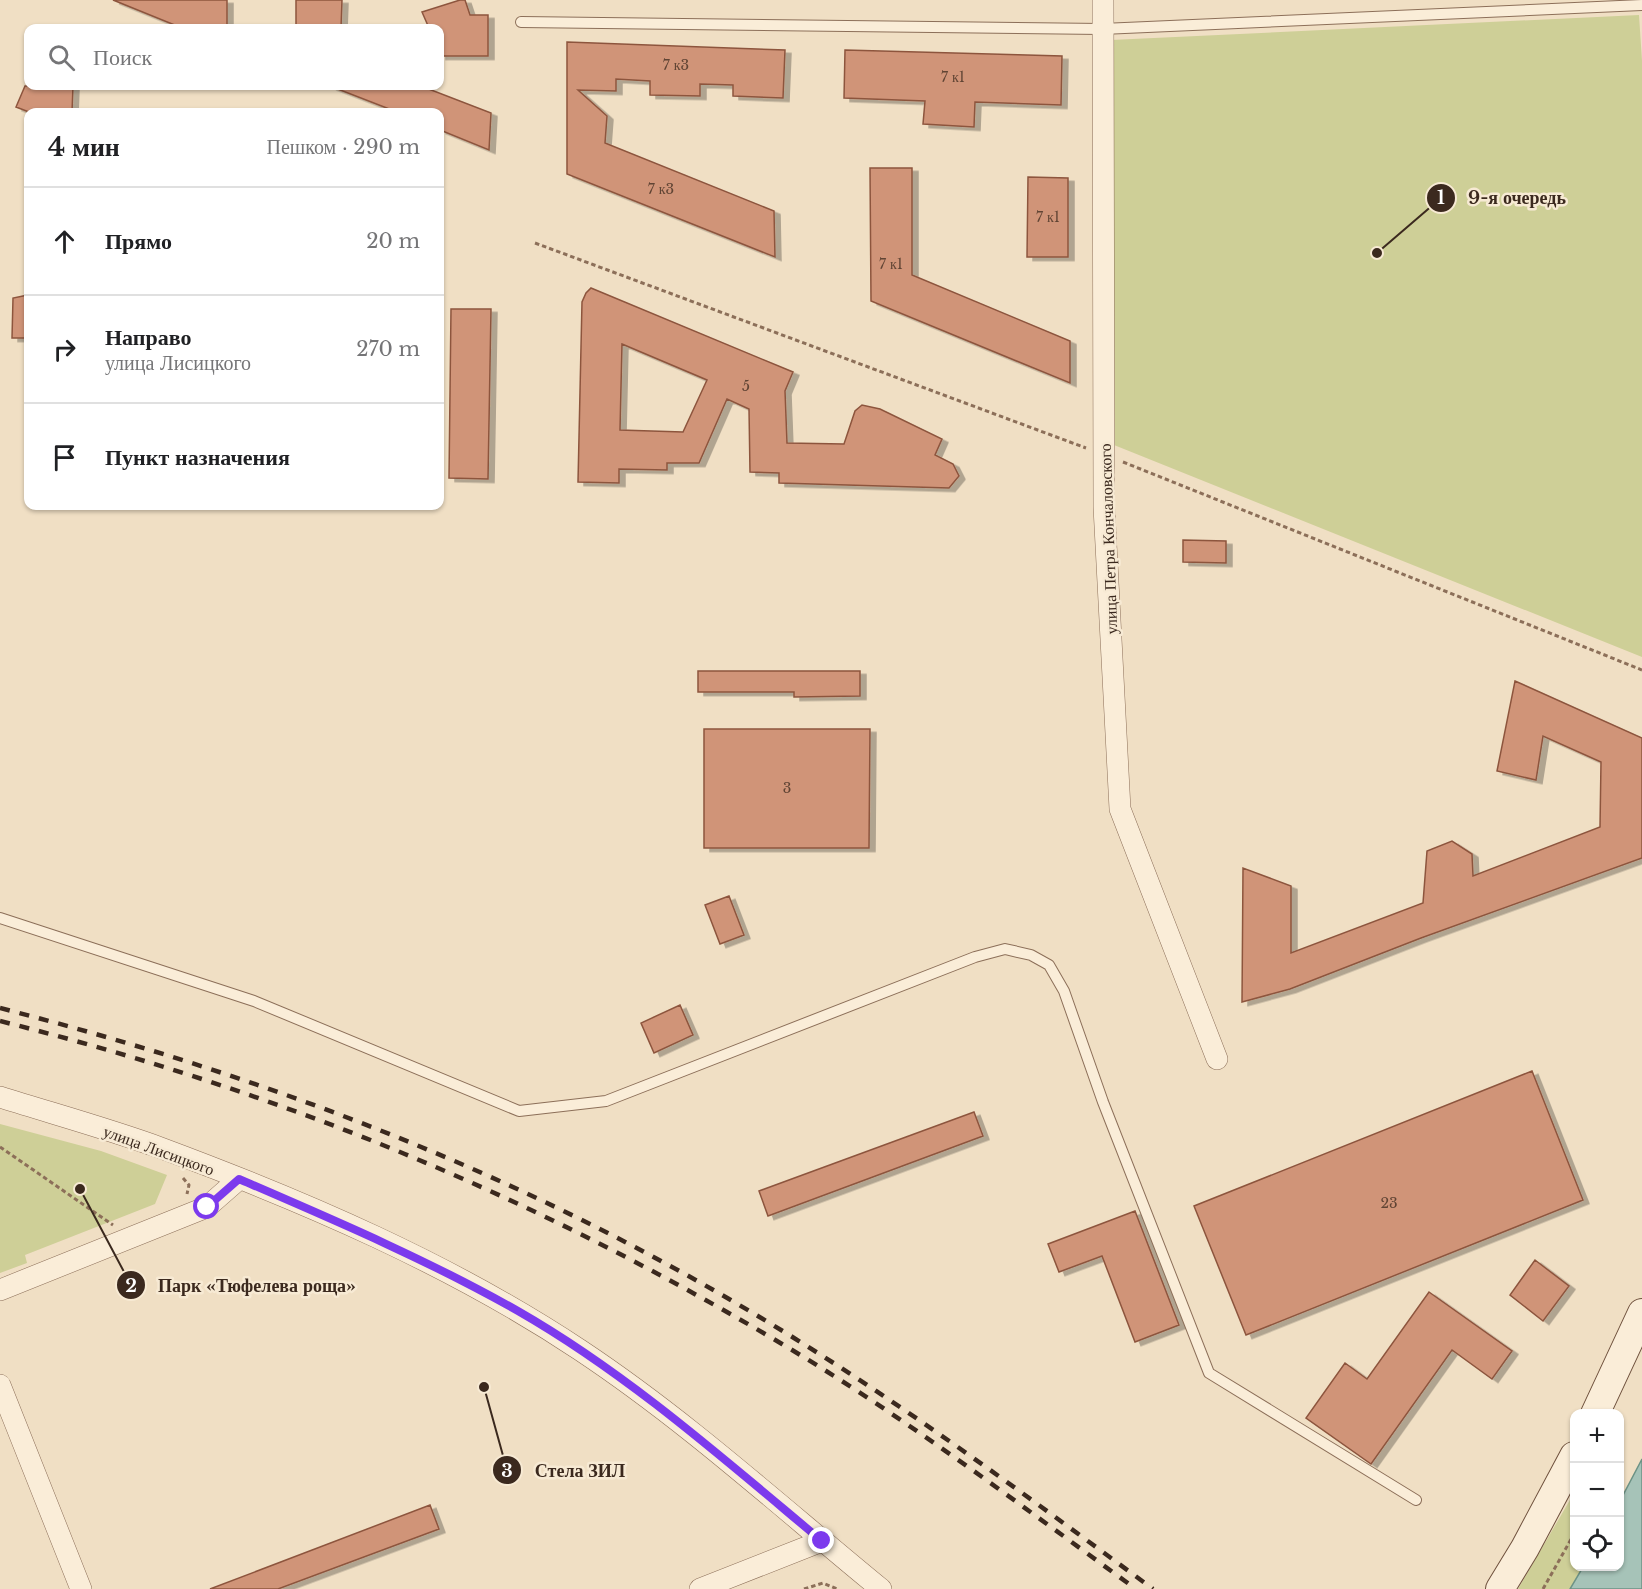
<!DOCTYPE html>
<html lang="ru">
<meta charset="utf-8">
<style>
:root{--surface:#fff;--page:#f6f6f6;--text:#202124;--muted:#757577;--line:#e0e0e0}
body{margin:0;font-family:"Libre Baskerville",serif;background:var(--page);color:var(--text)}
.controls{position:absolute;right:18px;bottom:18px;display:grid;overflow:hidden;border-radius:12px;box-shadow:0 2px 4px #0004}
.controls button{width:54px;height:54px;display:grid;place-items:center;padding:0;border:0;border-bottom:2px solid var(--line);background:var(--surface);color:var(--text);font:30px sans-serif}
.stop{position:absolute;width:18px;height:18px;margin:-14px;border:4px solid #7c3aed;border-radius:50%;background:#fff}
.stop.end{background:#7c3aed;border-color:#fff;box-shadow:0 2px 6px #0008}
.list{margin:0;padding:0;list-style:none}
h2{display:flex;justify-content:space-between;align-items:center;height:78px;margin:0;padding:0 24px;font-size:26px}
h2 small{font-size:20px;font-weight:400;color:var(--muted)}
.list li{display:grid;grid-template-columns:39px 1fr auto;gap:18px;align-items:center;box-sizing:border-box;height:108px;padding:0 24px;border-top:2px solid var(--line)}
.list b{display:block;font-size:22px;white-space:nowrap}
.list p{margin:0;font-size:20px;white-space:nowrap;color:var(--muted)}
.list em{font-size:20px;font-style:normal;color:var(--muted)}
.icon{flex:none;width:33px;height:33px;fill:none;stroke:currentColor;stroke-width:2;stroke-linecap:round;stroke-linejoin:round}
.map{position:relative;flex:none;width:1642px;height:1589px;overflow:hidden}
.search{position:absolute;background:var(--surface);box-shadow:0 2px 4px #0004;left:24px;top:24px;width:420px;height:66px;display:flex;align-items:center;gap:15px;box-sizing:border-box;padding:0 21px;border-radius:12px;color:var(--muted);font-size:22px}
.panel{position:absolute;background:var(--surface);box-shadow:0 2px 4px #0004;left:24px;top:108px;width:420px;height:402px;border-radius:12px}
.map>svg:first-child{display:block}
.green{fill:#cecf97}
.water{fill:#a6c3b8;stroke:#6c9285;stroke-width:1.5}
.building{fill:#d09478;stroke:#8d553e;stroke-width:1.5;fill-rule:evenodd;filter:url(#shadow)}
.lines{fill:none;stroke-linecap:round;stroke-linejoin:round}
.service-casing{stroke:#8c6f59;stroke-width:12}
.minor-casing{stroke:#8c6f59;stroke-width:22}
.secondary-casing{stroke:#6e503c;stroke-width:30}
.path{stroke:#8c6f59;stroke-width:3;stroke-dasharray:4.5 3;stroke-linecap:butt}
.service{stroke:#faedd8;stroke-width:10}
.minor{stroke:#faedd8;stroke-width:21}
.secondary{stroke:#faedd8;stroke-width:28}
.rail{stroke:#3b291e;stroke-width:4.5;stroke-dasharray:10 10;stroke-linecap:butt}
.route{stroke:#7c3aed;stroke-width:8}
.labels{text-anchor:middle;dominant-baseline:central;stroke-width:5;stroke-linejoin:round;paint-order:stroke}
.number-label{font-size:14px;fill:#604434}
.street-label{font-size:16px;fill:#3b291e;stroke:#f7ead4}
.leader{fill:none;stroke:#3b291e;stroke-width:2}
.callout-dot{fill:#3b291e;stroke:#f7ead4;stroke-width:2}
.mark-label{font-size:18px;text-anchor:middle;font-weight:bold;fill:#fff}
.callout-label{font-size:18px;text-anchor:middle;font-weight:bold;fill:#3b291e;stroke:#f7ead4;stroke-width:5;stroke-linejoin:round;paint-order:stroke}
</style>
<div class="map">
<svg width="1642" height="1589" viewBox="0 0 1642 1589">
<defs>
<filter id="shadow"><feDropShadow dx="6" dy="3.5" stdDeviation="0" flood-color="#0004"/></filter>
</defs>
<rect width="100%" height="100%" fill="#f0dfc4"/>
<path class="green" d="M1639,15L1642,61V657L1114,445L1111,40Z
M0,1124L101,1151L167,1175L155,1204L25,1255L27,1263L0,1273Z
M1574,1493V1566L1583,1567L1570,1589H1518Z"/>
<path class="water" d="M1642,1459V1589H1570L1583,1567L1620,1566V1501Z"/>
<path class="building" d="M113,0H227V28H182Z
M296,0H342L341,28H296Z
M460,0H465L470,15H488V56H440V28H429L422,12Z
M567,42L785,50L783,98L733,96V85L700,84V96L650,95V81L616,79V91L578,90L607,116L605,143L774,211L775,257L567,174Z
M845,50L1062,56L1061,105L975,102L974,127L923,124L925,101L844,98Z
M25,86H73L72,112H29L16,107Z
M330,86H421L491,113L489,150L440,130V112H397Z
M870,168H912V275L1070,341V383L871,301Z
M1028,177L1068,178V257H1027Z
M591,288L793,372L785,391L787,443L844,444L855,411L862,405L880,409L942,439L935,455L953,464L959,476L949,488L779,483V473L750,472L749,409L727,399L699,463H667V470L619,469V483L578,482L582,302L586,293ZM622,344L707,380L683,432L620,430Z
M28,295V338H12L13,298Z
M451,309H491L488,479L449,478Z
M1183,540L1226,541V563L1183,562Z
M698,671H860V696L794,697V692H698Z
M1515,681L1642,738V858L1421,938L1290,989L1242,1002L1243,868L1291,886V953L1423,903L1427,851L1452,841L1472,854L1473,876L1600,827L1601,762L1543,736L1536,780L1497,771Z
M704,729H870L869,848H704Z
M729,896L744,935L720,944L705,905Z
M680,1005L693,1035L654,1053L641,1023Z
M1532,1071L1583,1200L1246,1335L1194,1206Z
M974,1112L983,1136L768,1216L759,1191Z
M1135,1211L1179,1325L1135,1342L1102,1256L1059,1272L1048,1244Z
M1535,1260L1569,1286L1543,1321L1510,1295Z
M1429,1292L1512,1351L1492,1379L1452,1350L1371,1464L1306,1418L1345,1363L1367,1379Z
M430,1505L439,1529L278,1589H210Z"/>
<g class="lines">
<defs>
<path id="service" d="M521,22L1102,29L1642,5
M0,918L254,1001L519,1111L606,1101L975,957L1005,949L1031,955L1049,965L1064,991L1103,1102L1209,1373L1416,1500"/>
<path id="minor" d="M1103,0L1104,507L1120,809L1217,1059
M0,1097C54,1114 109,1129 161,1148C306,1202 452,1265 580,1350C687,1421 782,1508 881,1589
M0,1290L207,1207L239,1179
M0,1385L81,1589
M700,1589L822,1541"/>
<path id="secondary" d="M1595,1414L1642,1313
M1500,1589L1525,1548L1574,1456"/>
</defs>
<use href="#service" class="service-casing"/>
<use href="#minor" class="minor-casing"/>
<use href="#secondary" class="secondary-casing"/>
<path class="path" d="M535,243L1086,448
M1123,462L1642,670
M0,1147L113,1225
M183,1178L189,1185L187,1194
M804,1589L823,1583L837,1589
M1543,1589L1574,1534"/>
<use href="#service" class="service"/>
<use href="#minor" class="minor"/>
<use href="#secondary" class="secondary"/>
<path class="rail" d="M0,1008C284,1081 544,1183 794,1338C918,1415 1035,1502 1153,1589
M0,1021C283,1092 531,1195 782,1344C905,1417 1020,1505 1136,1589"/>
</g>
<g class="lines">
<path class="route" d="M207,1207L239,1179C334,1220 428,1260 518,1311C628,1374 725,1460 822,1541"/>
</g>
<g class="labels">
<g class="number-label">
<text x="676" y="65">7 к3</text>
<text x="953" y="77">7 к1</text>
<text x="661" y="189">7 к3</text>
<text x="1048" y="217">7 к1</text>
<text x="891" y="264">7 к1</text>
<text x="746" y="386">5</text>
<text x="787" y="788">3</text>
<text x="1389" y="1203">23</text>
</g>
<g class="street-label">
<text transform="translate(1108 539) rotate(-92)">улица Петра Кончаловского</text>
<text transform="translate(159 1150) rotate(20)">улица Лисицкого</text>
</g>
</g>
<path class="leader" d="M1377 253L1441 198M80 1189L131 1285M484 1387L507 1470"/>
<g class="callout-dot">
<circle cx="1377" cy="253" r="6"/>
<circle cx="80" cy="1189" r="6"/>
<circle cx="484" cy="1387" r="6"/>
<circle cx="1441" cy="198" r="15"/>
<circle cx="131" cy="1285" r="15"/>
<circle cx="507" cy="1470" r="15"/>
</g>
<g class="mark-label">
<text x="1441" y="204">1</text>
<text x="131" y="1292">2</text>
<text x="507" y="1477">3</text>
</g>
<g class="callout-label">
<text x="1517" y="204">9-я очередь</text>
<text x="257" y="1292">Парк «Тюфелева роща»</text>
<text x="580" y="1477">Стела ЗИЛ</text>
</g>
</svg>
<div class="controls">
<button>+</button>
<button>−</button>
<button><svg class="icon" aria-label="locate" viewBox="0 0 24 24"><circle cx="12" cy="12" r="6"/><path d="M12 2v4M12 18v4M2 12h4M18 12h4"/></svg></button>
</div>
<div class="stop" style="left:207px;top:1207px"></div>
<div class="stop end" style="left:822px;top:1541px"></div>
<div class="search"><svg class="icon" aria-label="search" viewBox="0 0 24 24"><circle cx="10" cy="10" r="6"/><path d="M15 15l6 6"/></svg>Поиск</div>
<section class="panel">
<h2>4 мин<small>Пешком · 290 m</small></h2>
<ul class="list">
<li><svg class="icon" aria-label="ahead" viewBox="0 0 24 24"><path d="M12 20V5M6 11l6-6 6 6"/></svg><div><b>Прямо</b></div><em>20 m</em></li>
<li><svg class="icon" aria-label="right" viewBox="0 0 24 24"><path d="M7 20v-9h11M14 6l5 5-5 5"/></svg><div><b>Направо</b><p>улица Лисицкого</p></div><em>270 m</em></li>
<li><svg class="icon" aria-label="arrive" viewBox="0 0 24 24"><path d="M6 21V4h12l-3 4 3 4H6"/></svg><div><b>Пункт назначения</b></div></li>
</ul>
</section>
</div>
